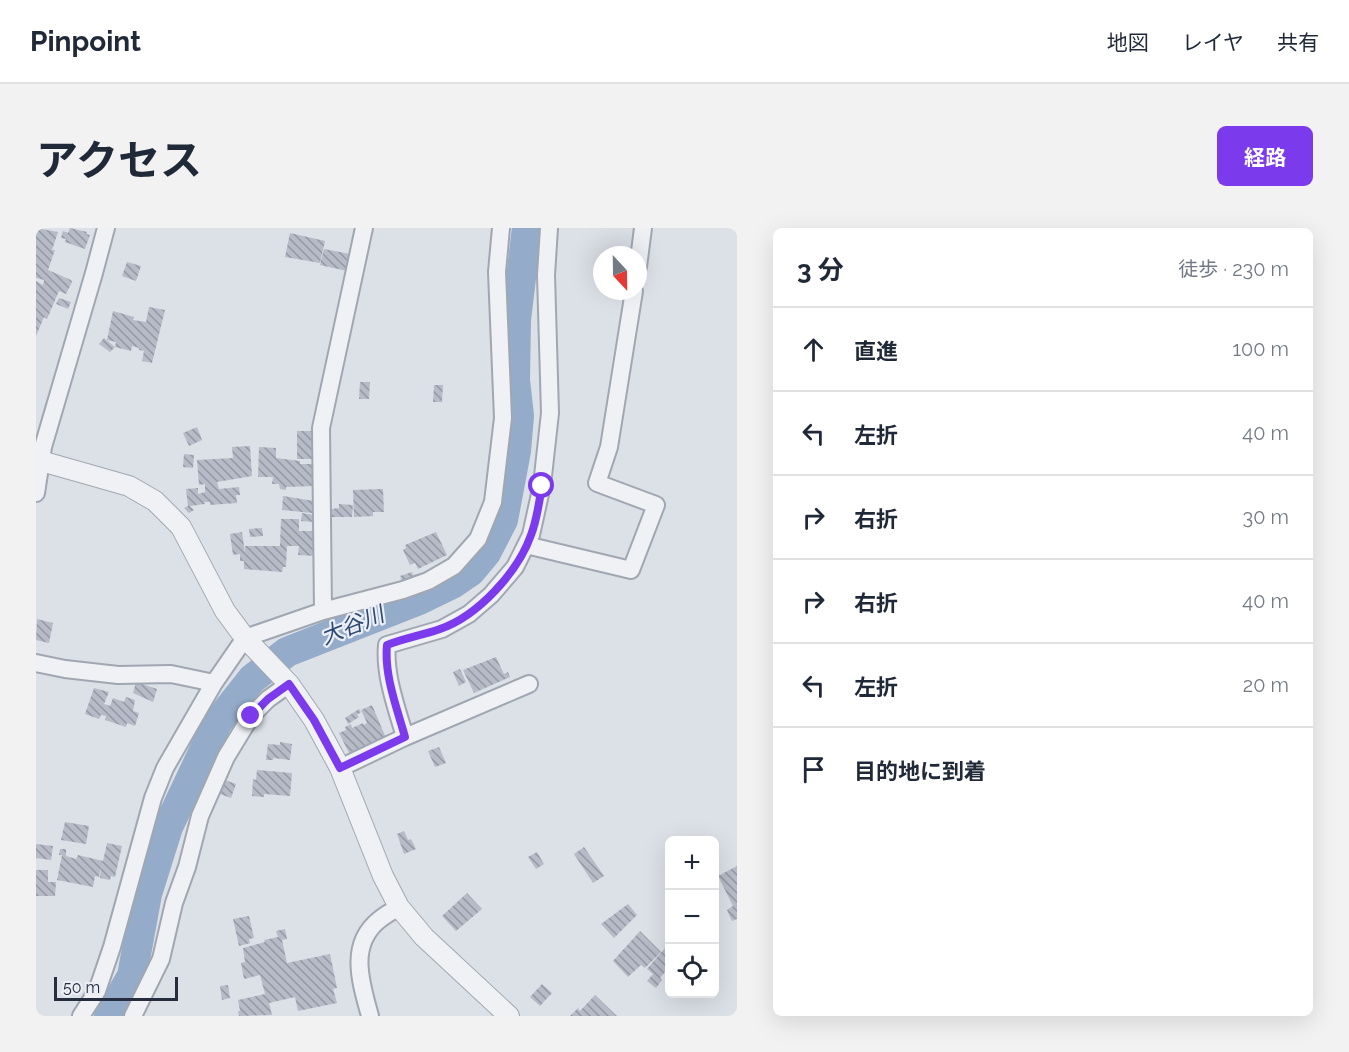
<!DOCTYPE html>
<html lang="ja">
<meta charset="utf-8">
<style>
:root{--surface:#fff;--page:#f2f2f3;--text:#1f2937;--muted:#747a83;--line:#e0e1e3;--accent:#7c3aed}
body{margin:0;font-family:Raleway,"Noto Sans JP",sans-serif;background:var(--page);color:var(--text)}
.controls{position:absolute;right:18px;bottom:18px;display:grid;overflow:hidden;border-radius:9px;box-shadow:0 6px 24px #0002}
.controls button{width:54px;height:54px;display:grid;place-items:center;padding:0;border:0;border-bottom:2px solid var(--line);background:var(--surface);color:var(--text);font:30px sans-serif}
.compass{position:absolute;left:557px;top:18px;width:54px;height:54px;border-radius:50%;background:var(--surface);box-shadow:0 6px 24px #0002;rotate:158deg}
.scale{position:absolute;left:18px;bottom:15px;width:124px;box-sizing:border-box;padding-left:6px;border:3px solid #252d3e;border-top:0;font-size:16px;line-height:21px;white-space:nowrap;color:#252d3e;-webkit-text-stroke:4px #ebeff5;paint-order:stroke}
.stop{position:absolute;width:18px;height:18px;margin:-14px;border:4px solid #7c3aed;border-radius:50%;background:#fff}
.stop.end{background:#7c3aed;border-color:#fff;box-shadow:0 2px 6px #0008}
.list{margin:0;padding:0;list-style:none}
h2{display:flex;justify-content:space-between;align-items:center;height:78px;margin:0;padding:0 24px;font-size:26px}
h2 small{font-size:20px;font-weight:400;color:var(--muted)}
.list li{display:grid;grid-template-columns:39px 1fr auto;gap:18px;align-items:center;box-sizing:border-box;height:84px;padding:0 24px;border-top:2px solid var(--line)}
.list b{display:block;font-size:22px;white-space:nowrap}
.list em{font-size:20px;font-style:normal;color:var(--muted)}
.icon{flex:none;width:33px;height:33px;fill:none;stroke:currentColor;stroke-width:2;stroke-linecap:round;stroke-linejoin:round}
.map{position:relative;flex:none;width:701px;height:788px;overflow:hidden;border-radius:9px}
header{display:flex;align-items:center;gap:36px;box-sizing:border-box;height:84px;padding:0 30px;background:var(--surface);border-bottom:2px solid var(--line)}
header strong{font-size:28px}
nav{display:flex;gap:33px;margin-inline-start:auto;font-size:21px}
.intro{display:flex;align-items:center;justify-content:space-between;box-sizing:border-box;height:144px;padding:0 36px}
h1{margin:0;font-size:42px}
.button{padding:15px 27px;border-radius:9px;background:var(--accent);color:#fff;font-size:21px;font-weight:700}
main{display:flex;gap:36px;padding:0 36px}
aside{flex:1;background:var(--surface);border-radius:9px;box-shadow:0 6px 24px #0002}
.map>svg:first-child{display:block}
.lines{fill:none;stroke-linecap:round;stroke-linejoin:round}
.river{stroke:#94abca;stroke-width:30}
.building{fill:url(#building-back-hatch)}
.minor-casing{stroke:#a1a7b1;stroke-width:20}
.tertiary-casing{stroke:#a1a7b1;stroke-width:22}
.minor{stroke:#eff1f5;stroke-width:16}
.tertiary{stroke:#eff1f5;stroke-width:20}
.route{stroke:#7c3aed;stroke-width:8}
.labels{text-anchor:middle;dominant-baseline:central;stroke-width:4.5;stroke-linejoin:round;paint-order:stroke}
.water-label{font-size:22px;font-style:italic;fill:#2d4874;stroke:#ebeff5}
</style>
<header>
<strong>Pinpoint</strong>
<nav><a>地図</a><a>レイヤ</a><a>共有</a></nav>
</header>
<div class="intro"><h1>アクセス</h1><a class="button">経路</a></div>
<main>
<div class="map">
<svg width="701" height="788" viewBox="0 0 701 788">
<defs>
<pattern id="building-back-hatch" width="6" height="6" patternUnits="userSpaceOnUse" patternTransform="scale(1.5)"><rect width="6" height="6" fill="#b6bbc7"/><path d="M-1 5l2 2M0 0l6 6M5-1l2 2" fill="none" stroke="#9498a3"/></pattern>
</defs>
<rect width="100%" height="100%" fill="#dce0e7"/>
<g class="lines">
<path class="river" d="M73,788L96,748L111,666L132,599L181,495L216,451L251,424L383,372L416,356L435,343L450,325L467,292L480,223L483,188L479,152L480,92L491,0"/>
</g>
<path class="building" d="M0,0L22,4L16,22H19L12,42L35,52L36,54L30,66L23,63L11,91L8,89L0,108V53L7,57L8,52L0,50Z
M34,0L51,4L50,6L54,7L49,21L29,14L30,11L25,10L27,3L32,5Z
M254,5L289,13L284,35L249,29Z
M288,21L314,26L311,43L284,37Z
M91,34L105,38L100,53L86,48Z
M23,70L35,74L32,81L20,76Z
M113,79L129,82L116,135L106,133L108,123L103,122V120L96,118L95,123L79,119L80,114L71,112L77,83L98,89L97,92L110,94Z
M68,110L79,119L74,124L63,116Z
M324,154H334L333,171H323Z
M398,157H407L406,174H397Z
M161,199L166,212L153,218L147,205Z
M261,203H278V231H261Z
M214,218L216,248L181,254L183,261L203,259L204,267H200L201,275L174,277V274H168L169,276L154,278L158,282L153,285L148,280L152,278L150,261L162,260V266L169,264V256L163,257L161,232L197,230L196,219Z
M223,219L240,220V230L264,233V236H277V258L250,259V262L244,261L243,256H236L237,249H222Z
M148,226L158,227L157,240L147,239Z
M347,261L348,284H337V288L318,289L317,262Z
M247,268L278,273L276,285L246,282Z
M303,276L317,277L316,289H295L296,281L303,280Z
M266,285L279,287L278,294L265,293Z
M245,291H263V303H279V328L262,327L263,318H251L250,339H247L246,344L208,341V333H204V326L197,327L194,306L206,304L209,325V318H244Z
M226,300L227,308L214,309L213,301Z
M400,304L411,327L382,341L379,335L374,337L367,322L370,320L369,317Z
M376,344L377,347L386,345L387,347L367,356L364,348Z
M1,391L17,395L13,415L0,412Z
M460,429L468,446L472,444L474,449L438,465L427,442Z
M424,441L430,454L423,458L417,444Z
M100,454L121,461L117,474L97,465Z
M58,460L73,464L68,476L74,478L77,470L88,474L90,469L99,472L97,483L103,485L99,498L91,495L90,499L69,492L70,488L65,487L63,491L49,486Z
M336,477L350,510L313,525L303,505L310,502L309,499L315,496L316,500L327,495L328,497L331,495L325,482Z
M323,481L325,484L321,487L323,489L312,496L309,490Z
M244,514L256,516L254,532L237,530V532H230L232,516L244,517Z
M403,519L410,535L399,539L392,523Z
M221,542L256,545L254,568L228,566V569L216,568L217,551L220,552Z
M186,551L200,556L195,570L181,565Z
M29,594L53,598L50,616L25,612Z
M368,603L372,612L375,611L380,621L368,626L361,606Z
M71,615L86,618L79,649L75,648L74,652L64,650L65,639L63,649L59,648L57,659L21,652L26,627H23L24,621H30V628L40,631L42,627L67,633Z
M0,616L17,618L15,632L0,630Z
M548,619L568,648L557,655L538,626Z
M501,624L508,636L500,641L492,629Z
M701,638V691L696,693L691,682L697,678L682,648Z
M0,642H12V654H20L19,668H0Z
M431,665L446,681L420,703L406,688Z
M592,676L601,687L578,710L565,696Z
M213,688L218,710L213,711L214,715L203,718L197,691Z
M249,701L251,711L246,712L251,735L294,726L301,760L297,761L301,775L262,783L259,769L233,775L236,787L203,788L202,783H204L202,772L229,766L224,747L208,751L205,735L209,734L207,720L229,714L228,712L242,709L240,703Z
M604,703L625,724L609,740L605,737L592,749L577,733Z
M629,720L633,723V739L624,750L626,752L620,760L611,753L617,746L611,741Z
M506,756L516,765L504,778L494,769Z
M192,757L194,770L186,772L184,758Z
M559,767L581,788H534L542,780L544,783Z"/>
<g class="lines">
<defs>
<path id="minor" d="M602,39L607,0
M0,265L7,219L58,45L70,0
M490,317L595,342L620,277L561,255L573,219L598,63
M287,383L285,200L328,0
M0,435L29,441L82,447L135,446L178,455
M369,509C361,481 348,447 351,417L406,401L433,386L455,367L479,339L495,307L506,257L514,185L510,47L513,0
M304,540L369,509L493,456
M45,788L61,763L76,719L117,570L129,540L178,455L209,410L287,383L367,362L392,353L418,338L442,311L457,274L467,190L461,44L465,0
M97,788L125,731L138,675L151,639L164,588L190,529L215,488L232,471L253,456
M334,788C325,755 312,717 343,692C349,687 356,683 363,679"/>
<path id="tertiary" d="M5,233L93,258L119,273L145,299L189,383L209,410L253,456L278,492L304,540L347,648L363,679L388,709L473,788"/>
</defs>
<use href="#minor" class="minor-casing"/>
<use href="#tertiary" class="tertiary-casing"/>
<use href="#minor" class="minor"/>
<use href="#tertiary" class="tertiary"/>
</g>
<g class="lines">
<path class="route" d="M215,488L232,471L253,456L278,492L304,540L369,509C361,480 348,447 351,417C369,410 387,407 404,401C442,388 482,344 495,307C501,292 503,274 506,258"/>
</g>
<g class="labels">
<g class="water-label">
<text transform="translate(316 397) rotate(-22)">大谷川</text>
</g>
</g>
</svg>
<div class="controls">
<button>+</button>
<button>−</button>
<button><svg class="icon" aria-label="locate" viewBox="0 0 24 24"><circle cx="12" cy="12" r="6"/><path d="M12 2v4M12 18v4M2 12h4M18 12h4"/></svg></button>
</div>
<svg class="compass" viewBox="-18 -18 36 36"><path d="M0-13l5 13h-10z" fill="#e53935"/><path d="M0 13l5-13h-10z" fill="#747a83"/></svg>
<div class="scale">50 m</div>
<div class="stop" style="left:506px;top:258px"></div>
<div class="stop end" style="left:215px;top:488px"></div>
</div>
<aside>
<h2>3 分<small>徒歩 · 230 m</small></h2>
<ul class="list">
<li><svg class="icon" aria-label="ahead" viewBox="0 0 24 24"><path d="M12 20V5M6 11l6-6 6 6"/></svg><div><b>直進</b></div><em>100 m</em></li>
<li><svg class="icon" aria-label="left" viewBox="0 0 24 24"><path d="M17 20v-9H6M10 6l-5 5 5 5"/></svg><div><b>左折</b></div><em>40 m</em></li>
<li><svg class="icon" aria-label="right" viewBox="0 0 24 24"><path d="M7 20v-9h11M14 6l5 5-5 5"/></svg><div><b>右折</b></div><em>30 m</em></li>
<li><svg class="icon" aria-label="right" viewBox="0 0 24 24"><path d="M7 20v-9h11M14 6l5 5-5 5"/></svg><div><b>右折</b></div><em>40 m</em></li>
<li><svg class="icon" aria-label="left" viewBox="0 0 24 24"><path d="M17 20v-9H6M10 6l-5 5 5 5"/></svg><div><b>左折</b></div><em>20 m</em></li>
<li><svg class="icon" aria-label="arrive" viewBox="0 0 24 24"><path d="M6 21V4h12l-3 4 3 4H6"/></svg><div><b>目的地に到着</b></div></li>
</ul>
</aside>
</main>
